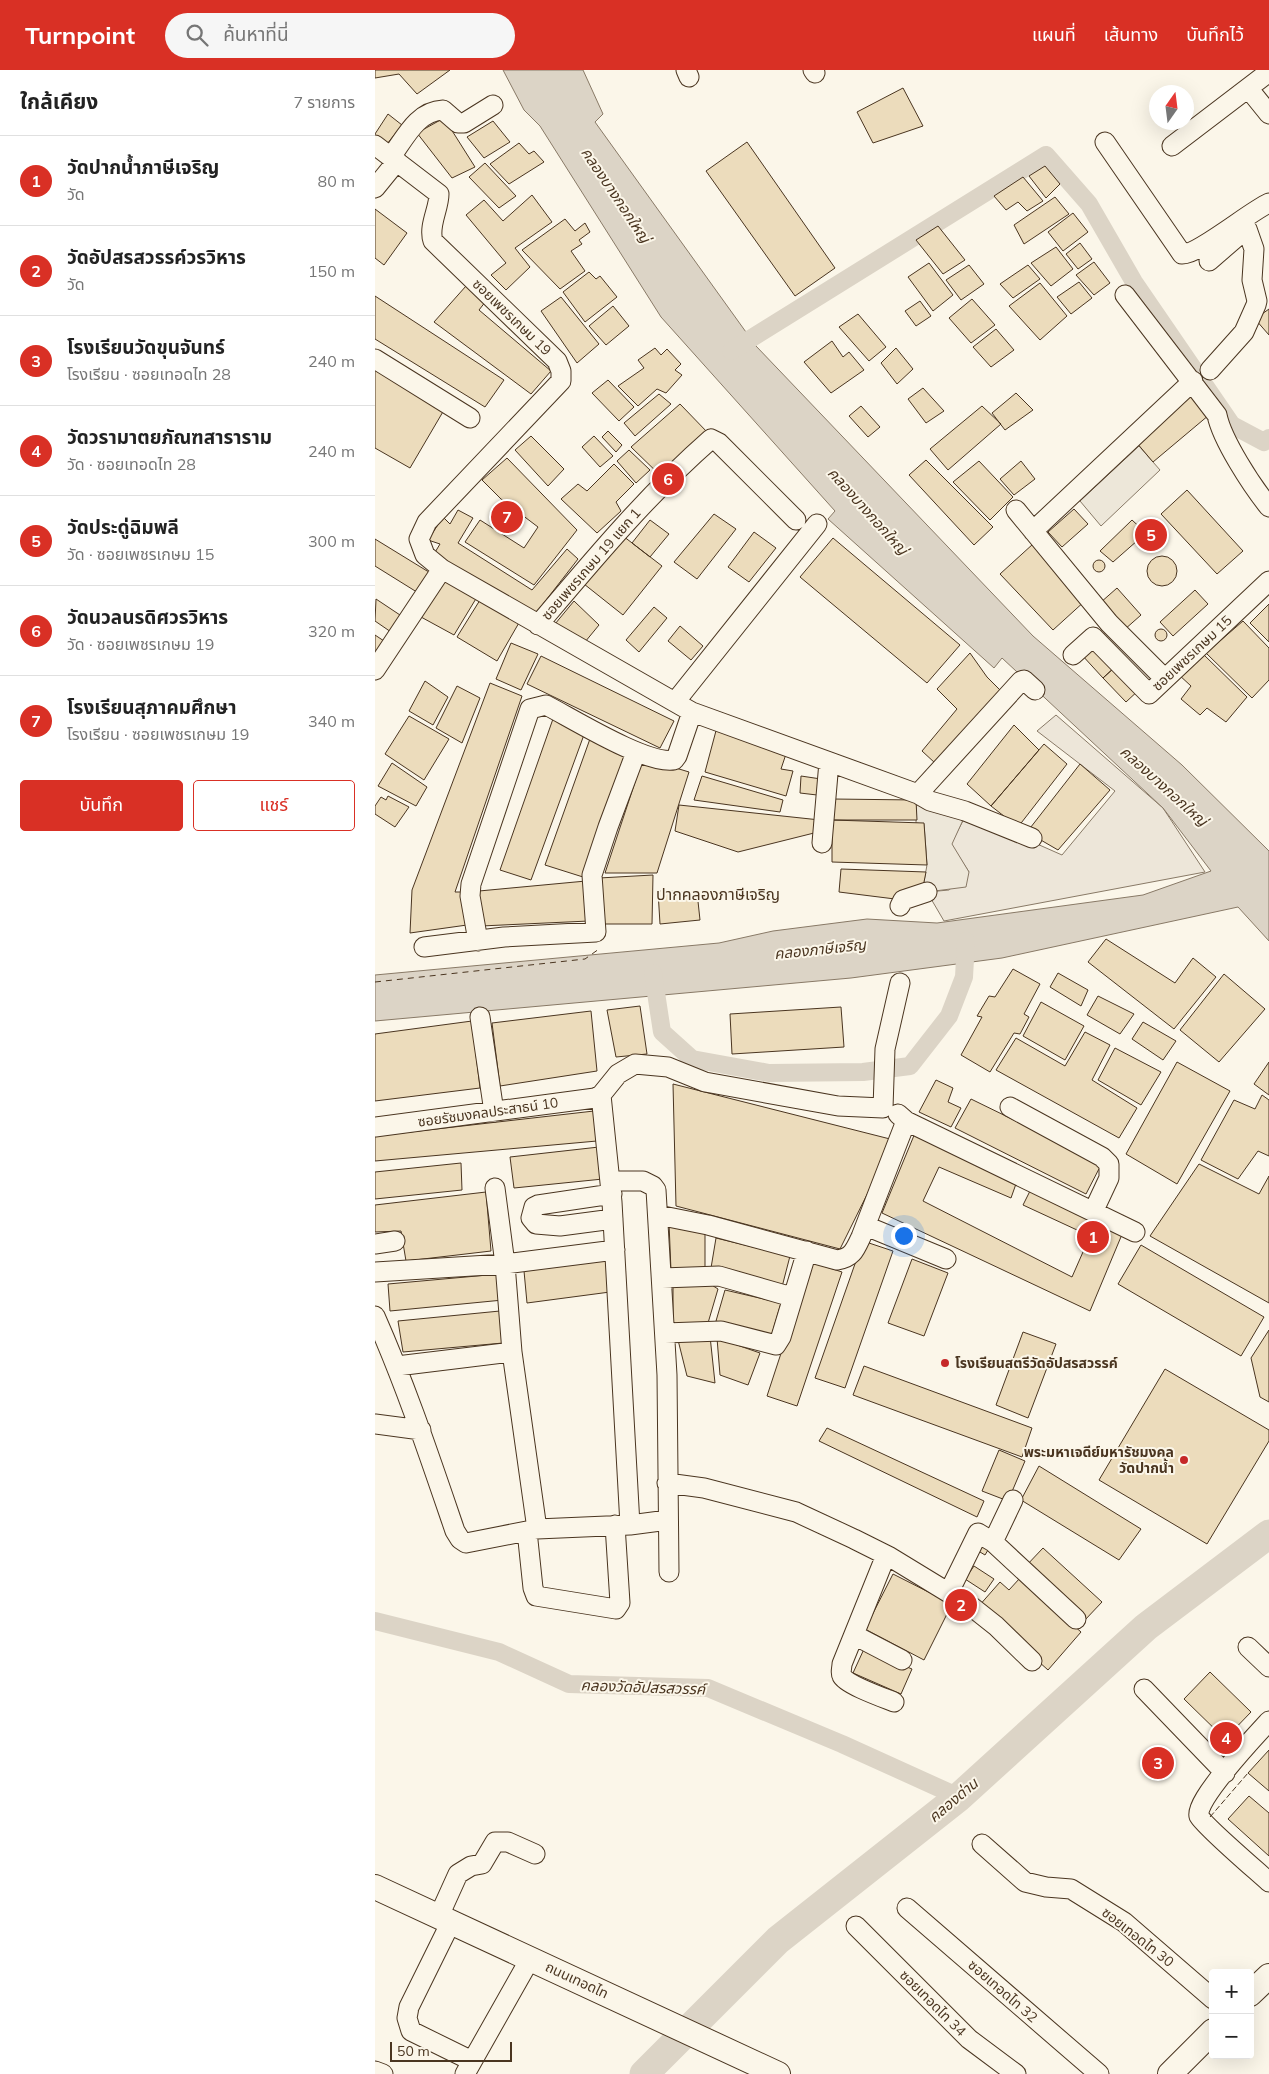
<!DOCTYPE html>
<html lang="th">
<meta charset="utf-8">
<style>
:root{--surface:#fff;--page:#f6f6f6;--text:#222;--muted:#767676;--line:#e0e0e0;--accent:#d93025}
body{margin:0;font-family:Mulish,"Noto Sans Thai",sans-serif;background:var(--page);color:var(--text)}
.controls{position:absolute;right:15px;bottom:15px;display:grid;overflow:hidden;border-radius:5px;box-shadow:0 5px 20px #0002}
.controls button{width:45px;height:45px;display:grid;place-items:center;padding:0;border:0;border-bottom:1px solid var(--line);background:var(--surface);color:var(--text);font:25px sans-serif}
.compass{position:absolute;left:774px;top:15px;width:45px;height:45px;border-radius:50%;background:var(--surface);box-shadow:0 5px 20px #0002;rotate:14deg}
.scale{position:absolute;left:15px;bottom:12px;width:122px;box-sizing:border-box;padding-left:5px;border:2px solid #4a3520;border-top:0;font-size:14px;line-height:18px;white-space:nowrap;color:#4a3520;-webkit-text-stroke:4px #fbf6e9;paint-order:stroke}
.you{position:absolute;left:528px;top:1165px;width:18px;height:18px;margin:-12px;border:4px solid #fff;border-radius:50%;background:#1a73e8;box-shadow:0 0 0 8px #1a73e833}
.badge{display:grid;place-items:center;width:32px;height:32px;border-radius:50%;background:var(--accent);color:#fff;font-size:16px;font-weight:700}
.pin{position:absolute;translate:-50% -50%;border:2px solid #fff;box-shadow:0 1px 5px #0006}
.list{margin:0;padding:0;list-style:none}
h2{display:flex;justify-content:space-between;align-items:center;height:65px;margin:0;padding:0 20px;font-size:21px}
h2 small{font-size:16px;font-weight:400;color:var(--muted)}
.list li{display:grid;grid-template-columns:32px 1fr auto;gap:15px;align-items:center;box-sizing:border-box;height:90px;padding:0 20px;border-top:1px solid var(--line)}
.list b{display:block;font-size:19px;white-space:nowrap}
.list p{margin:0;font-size:16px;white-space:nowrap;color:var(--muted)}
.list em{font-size:16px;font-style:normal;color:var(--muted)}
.actions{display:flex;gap:10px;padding:15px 20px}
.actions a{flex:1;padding:11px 0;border:1px solid var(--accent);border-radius:5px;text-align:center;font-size:18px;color:var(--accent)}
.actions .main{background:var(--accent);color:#fff}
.icon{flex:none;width:28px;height:28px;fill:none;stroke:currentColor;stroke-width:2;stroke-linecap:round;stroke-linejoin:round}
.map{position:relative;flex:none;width:894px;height:2004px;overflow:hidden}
header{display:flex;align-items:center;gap:30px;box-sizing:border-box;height:70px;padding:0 25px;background:var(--accent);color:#fff}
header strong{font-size:24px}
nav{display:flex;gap:28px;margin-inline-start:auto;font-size:18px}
.search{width:350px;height:45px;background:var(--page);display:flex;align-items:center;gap:12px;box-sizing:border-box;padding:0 18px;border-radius:28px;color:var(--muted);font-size:19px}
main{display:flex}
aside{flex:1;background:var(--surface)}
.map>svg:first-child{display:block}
.green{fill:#ede6d9;stroke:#887966}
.parking{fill:#ede7d9;stroke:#887966}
.water{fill:#dcd4c6;stroke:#887966}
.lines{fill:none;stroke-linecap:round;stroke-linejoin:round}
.canal{stroke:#dcd4c6;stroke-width:18}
.river{stroke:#dcd4c6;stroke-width:29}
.ferry{stroke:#4a3520;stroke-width:1;stroke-dasharray:6 5;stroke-linecap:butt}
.building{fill:#ecdcbc;stroke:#4a3520}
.minor-casing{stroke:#4a3520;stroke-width:21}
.major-casing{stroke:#4a3520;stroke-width:26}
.minor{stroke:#fbf6e9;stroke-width:19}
.major{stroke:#fbf6e9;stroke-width:24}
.fence{stroke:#4a3520;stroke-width:1;stroke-dasharray:6 2.5;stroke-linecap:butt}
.poi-dot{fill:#c62828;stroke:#fbf6e9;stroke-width:2}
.labels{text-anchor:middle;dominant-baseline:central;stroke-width:4;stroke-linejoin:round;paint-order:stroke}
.street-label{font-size:14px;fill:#4a3520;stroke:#fbf6e9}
.poi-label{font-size:14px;font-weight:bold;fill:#4a3520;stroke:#fbf6e9;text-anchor:start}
.water-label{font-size:15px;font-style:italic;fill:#4a3520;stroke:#fbf6e9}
.quarter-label{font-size:16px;fill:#4a3520;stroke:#fbf6e9}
</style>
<header>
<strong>Turnpoint</strong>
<div class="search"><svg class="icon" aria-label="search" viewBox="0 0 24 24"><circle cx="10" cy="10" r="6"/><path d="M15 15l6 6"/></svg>ค้นหาที่นี่</div>
<nav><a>แผนที่</a><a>เส้นทาง</a><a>บันทึกไว้</a></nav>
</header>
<main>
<aside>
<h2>ใกล้เคียง<small>7 รายการ</small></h2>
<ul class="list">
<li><span class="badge">1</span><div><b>วัดปากน้ำภาษีเจริญ</b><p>วัด</p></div><em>80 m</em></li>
<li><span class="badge">2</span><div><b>วัดอัปสรสวรรค์วรวิหาร</b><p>วัด</p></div><em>150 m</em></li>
<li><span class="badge">3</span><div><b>โรงเรียนวัดขุนจันทร์</b><p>โรงเรียน · ซอยเทอดไท 28</p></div><em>240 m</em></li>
<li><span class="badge">4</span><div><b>วัดวรามาตยภัณฑสาราราม</b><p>วัด · ซอยเทอดไท 28</p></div><em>240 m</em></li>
<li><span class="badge">5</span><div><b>วัดประดู่ฉิมพลี</b><p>วัด · ซอยเพชรเกษม 15</p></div><em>300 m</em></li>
<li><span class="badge">6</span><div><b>วัดนวลนรดิศวรวิหาร</b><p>วัด · ซอยเพชรเกษม 19</p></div><em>320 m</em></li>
<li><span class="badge">7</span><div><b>โรงเรียนสุภาคมศึกษา</b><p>โรงเรียน · ซอยเพชรเกษม 19</p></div><em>340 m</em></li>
</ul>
<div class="actions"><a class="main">บันทึก</a><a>แชร์</a></div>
</aside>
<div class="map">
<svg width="894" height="2004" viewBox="0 0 894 2004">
<rect width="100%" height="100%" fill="#fbf6e9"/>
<path class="green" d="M681,645L788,738L830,802L569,851L552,822L574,820L594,802L576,774L592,743L687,785L740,721L662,661Z"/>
<path class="parking" d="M764,376L785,400L726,456L705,431Z
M733,559L784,610L772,621L722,571Z
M541,733L588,750L577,774L594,802L591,817L552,822L548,817L552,795L549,754L541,753Z"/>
<path class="water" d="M128,0H208L228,44L220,52L381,276L658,566L807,695L894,781V871L863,837L627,888L476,908L0,951V905L344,873L398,861L492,849L562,853L768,825L836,801L788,738L627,588L619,598L453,449L460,441L286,247L165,56L149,40Z"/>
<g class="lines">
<path class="canal" d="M356,281L671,85L714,134L759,212L857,355L889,372L894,368
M278,903L287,962L317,989L394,1003L488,1002L535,996L574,946L589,907L591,871
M0,1551L124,1582L194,1614L333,1618L467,1674L584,1727"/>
<path class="river" d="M269,2004L403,1870L584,1727L771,1557L894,1464"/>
<path class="ferry" d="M0,912L210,889L224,879"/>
</g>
<path class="building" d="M0,0H75L42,24L24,4L0,8Z
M528,18L548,56L498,73L482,42Z
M13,44L27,55L12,74L0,67V64Z
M69,48L100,97L77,108L42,63Z
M118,51L135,72L109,88L92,67Z
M372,72L460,198L420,226L331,101Z
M144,73L154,84L159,81L169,92L134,114L115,94Z
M110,93L141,126L124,138L94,107Z
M670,96L685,114L671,128L654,106Z
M648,107L668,131L652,141L643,132L631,140L619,126Z
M157,125L177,152L140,178L155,197L131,220L116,205L131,193L91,145L109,130L128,151Z
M680,127L694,144L649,174L639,155Z
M0,139L32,163L9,195L0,188Z
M698,143L713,162L688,181L673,162Z
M190,149L200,161L210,153L215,162L204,170L207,174L196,181L210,201L185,219L147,180Z
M563,156L590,190L568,204L541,170Z
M705,173L717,189L703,199L691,184Z
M681,177L698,199L676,216L656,193Z
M719,192L735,213L719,225L701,205Z
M554,193L578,225L558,241L533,207Z
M594,195L609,214L586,230L571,210Z
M653,195L665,209L638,228L625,214Z
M214,202L221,209L225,206L242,227L210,252L188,222Z
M704,212L717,228L696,244L682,227Z
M665,213L692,246L665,270L634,236Z
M91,216L111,231L104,240L176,301L156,324L59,252Z
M0,226L129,310L110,337L0,269Z
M186,227L224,274L202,293L166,241Z
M597,229L620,255L596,273L574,248Z
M545,231L556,246L541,256L530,241Z
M238,236L254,256L231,275L214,256Z
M894,239V265L880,249Z
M483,244L511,277L494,291L464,257Z
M621,259L639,280L616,297L598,277Z
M457,271L468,287L474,282L489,300L456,323L429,292Z
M280,278L286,285L292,279L306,294L300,300L307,305L291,323L282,319L263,336L243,316L269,298L263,290Z
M521,278L538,299L522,314L506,293Z
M0,300L69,340L35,398L0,378Z
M233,310L259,337L244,351L217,323Z
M548,318L569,341L551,353L533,329Z
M641,323L658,340L630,360L617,343Z
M284,324L296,334L260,366L249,353Z
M817,325L834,345L778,392L761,372Z
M305,334L334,364L289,409L256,377Z
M486,336L505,357L493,367L474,346Z
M607,336L626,354L573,400L555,379Z
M233,361L247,375L241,382L227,367Z
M156,366L189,399L173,416L140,380Z
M219,366L238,386L225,397L207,377Z
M254,380L275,400L261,413L242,391Z
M132,388L202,460L159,515L90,472L105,450L149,478L163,457L126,429L107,410Z
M551,390L618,457L599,475L534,405Z
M604,391L638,427L615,450L578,412Z
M646,391L660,409L639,425L625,409Z
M239,394L259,414L241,432L246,441L222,463L186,429L203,414L212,421Z
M812,420L868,481L842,504L786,444Z
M699,439L713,454L687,477L673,462Z
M83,440L98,448L83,473L157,520L192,479L203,489L161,543L59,484L65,474L53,470L68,447L75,454Z
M339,444L361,459L322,509L299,492Z
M275,450L294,464L275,487L257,473Z
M757,450L771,463L738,492L725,481Z
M379,462L401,478L374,512L353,497Z
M248,466L287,496L248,545L209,514Z
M458,468L585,575L552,613L425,507Z
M0,469L57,504L45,524L0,496Z
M658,474L711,530L678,560L625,504Z
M772 501a15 15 0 1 1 30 0a15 15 0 1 1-30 0Z
M718 496a6 6 0 1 1 12 0a6 6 0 1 1-12 0Z
M70,510L102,527L79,565L46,547Z
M742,518L766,545L749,560L725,533Z
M820,520L833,534L798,566L785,552Z
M1,529L28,547L16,562L0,551Z
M105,530L145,551L122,591L82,567Z
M199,531L224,555L210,572L180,554Z
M894,534V572L875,553Z
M279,537L292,548L264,582L251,570Z
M868,551L894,578V610L877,628L831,583Z
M305,556L328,576L316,590L293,571Z
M780 565a6 6 0 1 1 12 0a6 6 0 1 1-12 0Z
M0,565L9,571L0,586Z
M136,573L163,584L146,620L121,609Z
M718,574L739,598L728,608L706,584Z
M595,583L612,607L627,622L560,693L547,681L582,639L562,619Z
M828,584L872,627L851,652L832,638L825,645L806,629L816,616L803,604Z
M166,586L299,651L285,678L152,614Z
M743,594L766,618L751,632L728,608Z
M50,611L73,627L58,655L34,641Z
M115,613L147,626L80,822H87L92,855L35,863L37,820Z
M82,616L105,628L87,673L61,658Z
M34,646L74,669L49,710L10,684Z
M179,646L210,662L156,810L125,800Z
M639,655L664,680L616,736L592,714Z
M342,657L412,681L406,699L418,701L411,726L330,702Z
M216,666L253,684L208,807L170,795Z
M669,674L692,694L643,757L616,736Z
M268,688L314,702L282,803H230Z
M17,693L52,717L41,736L3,716Z
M705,694L735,720L683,780L652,762Z
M327,706L408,730L405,742L319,730Z
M426,706L446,709L442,725L425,723Z
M13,726L34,737L20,757L0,744V736L6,727L11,730Z
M458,729L541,730L542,750H457Z
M304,735L445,750L443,762L363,782L300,761Z
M457,750L549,753L552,795L457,792Z
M466,799L551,802L548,817L528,830L464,822Z
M278,805L277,854H229L224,808Z
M211,811L214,851L106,856L104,821Z
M283,821L322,822L325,850L285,854Z
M731,869L800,913L818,888L841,907L799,959L713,892Z
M638,899L665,914L649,944L654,947L645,964L639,963L615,1002L586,985L607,947L602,946L614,926L620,927Z
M683,903L713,920L706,936L675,917Z
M849,904L890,939L844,992L805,960Z
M723,926L759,944L745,964L712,945Z
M666,932L709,956L690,990L648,966Z
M265,936L272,984L241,987L232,940Z
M466,937L469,977L357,984L355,944Z
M216,941L222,1001L125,1016L117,953Z
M97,951L105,1018L0,1031V964Z
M768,952L801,971L788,990L757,969Z
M710,962L735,975L717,1010L762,1038L744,1068L621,1000L641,968L690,996Z
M740,978L786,1002L766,1035L723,1010Z
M802,992L855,1021L802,1114L751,1084Z
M894,992V1025L879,1014Z
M561,1010L578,1018L573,1032L586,1038L576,1057L544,1042Z
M298,1014L519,1070L465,1179L301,1136Z
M887,1025L894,1030V1086L883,1081L863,1109L826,1090L859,1030L880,1039Z
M596,1029L727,1093L711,1124L580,1058Z
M219,1041L222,1071L0,1091V1066Z
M540,1063L642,1111L636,1128L564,1097L548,1131L697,1207L715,1166L648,1135L657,1117L748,1162L715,1241L507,1143Z
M224,1077L228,1109L139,1118L135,1087Z
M86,1093L87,1120L0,1129V1102Z
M824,1094L884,1124L894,1106V1233L775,1166Z
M111,1122L116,1181L31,1191L26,1161L0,1162V1135Z
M294,1153L330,1164V1200L296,1201Z
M341,1168L415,1186L407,1217L336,1198Z
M488,1171L518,1181L470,1318L440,1308Z
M766,1175L889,1247L866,1286L743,1214Z
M537,1189L573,1203L549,1266L513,1253Z
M233,1190L235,1222L152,1233L149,1201Z
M436,1192L467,1202L422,1336L392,1326Z
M124,1204L128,1230L15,1241L13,1214Z
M332,1212L343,1219L333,1253L298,1257V1215Z
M350,1220L406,1233L396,1267L341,1251Z
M125,1241L128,1273L28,1282L23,1251Z
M894,1260V1332L885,1327L876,1288Z
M648,1262L681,1274L653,1348L621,1335Z
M335,1266L340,1313L312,1306L303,1270Z
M342,1268L385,1283L373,1315L345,1305Z
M489,1296L657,1358L647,1387L478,1325Z
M790,1299L894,1360V1371L832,1474L724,1410Z
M452,1358L609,1431L602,1447L444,1371Z
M624,1380L650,1391L633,1431L607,1421Z
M664,1396L766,1459L744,1490L646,1430Z
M605,1469L616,1475L610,1485L600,1479Z
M668,1478L727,1532L709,1551L650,1497Z
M599,1496L619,1509L610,1522L590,1509Z
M518,1504L577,1534L549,1590L490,1559Z
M645,1508L706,1562L673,1600L603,1537L625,1512L634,1520Z
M489,1579L537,1599L526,1624L478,1603Z
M835,1602L876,1642L850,1669L809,1629Z
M894,1680V1721L873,1703Z
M874,1726L894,1743V1786L853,1749Z"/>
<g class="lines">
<defs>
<path id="minor" d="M311,0L314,7
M438,0L440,3
M873,18L894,44
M730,72L807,184C823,185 874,142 894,133
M0,75L64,124C64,139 53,156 58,171L182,291L186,301V311L52,452L44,469L50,485L67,499L317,642L543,724L555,731L590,741L657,768
M797,76L894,2
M16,87C30,68 42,41 68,40L83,53H89L118,35
M0,118L22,91
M834,191L871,159
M750,225L842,345C847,370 877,416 894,437
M0,289L95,348
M835,300L869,262L881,235L882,231L877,210L879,179L872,159
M641,440L734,553L790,609
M658,461L818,311
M163,555C218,490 272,425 336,369L344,373L421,450
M698,585L718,567L774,624L894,511
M0,600L67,499
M300,632L442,454
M543,724L646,611L649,610L660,620
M447,773L454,692
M525,836L528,830L552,822
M103,871L95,826L96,814L155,639L171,635C198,649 272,695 299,690L302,686L317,642
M49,877L129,867L221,862L217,805L233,757L261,682
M105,947L119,1042
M635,1037L727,1087L734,1094V1108L719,1140
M523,1044L531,1051L760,1162
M0,1057L220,1028L226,1025
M235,1111H268L278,1116L281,1120L292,1305L294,1502
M120,1118L130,1194L137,1282L162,1459
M237,1124L163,1135L159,1137L156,1148L161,1154L185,1156L238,1149
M283,1145L333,1155L462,1190C477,1188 480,1180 486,1167L531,1051
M491,1156L571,1189
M0,1174L20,1171
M0,1202L130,1194L240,1180
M287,1208L344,1206L417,1227
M0,1246C31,1316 55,1388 80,1461L85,1469L91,1473L162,1459L255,1455L293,1450
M290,1263L346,1261L401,1275L406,1267L432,1181
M22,1296L137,1282
M0,1354L46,1360
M292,1413L329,1418L421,1442L479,1469L515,1487L597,1537L621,1556L657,1591
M255,1455L237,1132L226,1025L243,1004L260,994L293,997L330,1012L463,1036L508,1038L510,979L525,913
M152,1461L158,1518L161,1526L241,1539L245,1533L240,1455
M618,1472L638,1430
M511,1485L467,1594C467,1598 465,1603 467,1606C470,1614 509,1628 519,1632
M574,1522L603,1463L618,1472L701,1549
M479,1565L527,1590
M873,1577L894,1597
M769,1619L850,1703
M894,1651C882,1664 819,1731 824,1746C829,1756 882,1801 894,1812
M607,1774L650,1812L671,1817L696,1819L749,1852L838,1929
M532,1838L724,2004
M64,1846L83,1804L96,1796L107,1794L120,1772H133L160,1784
M76,1852L34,1937L32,1948L36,1961L97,1991
M481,1856L594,1969L641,2004
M0,2001L8,2004
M90,2004L155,1889"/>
<path id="major" d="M0,1817L403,2004
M875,1924L894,1906
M795,2004L838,1961"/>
</defs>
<use href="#minor" class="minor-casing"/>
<use href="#major" class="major-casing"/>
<use href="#minor" class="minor"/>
<use href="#major" class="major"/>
<path class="fence" d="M835,1747L873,1703"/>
</g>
<g class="poi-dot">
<circle cx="570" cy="1293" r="5"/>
<circle cx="809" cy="1390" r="5"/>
</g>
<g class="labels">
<g class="street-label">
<text transform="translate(137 247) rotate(44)">ซอยเพชรเกษม 19</text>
<text transform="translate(216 494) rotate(-49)">ซอยเพชรเกษม 19 แยก 1</text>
<text transform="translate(817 583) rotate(-43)">ซอยเพชรเกษม 15</text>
<text transform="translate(113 1042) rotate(-8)">ซอยรัชมงคลประสาธน์ 10</text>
<text transform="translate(763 1867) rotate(38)">ซอยเทอดไท 30</text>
<text transform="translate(202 1910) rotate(25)">ถนนเทอดไท</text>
<text transform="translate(628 1921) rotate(41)">ซอยเทอดไท 32</text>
<text transform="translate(558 1933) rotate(45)">ซอยเทอดไท 34</text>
</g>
<g class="poi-label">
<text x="580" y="1293">โรงเรียนสตรีวัดอัปสรสวรรค์</text>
<text x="799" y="1382" text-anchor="end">พระมหาเจดีย์มหารัชมงคล<tspan x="799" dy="16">วัดปากน้ำ</tspan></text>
</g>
<g class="water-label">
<text transform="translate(241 125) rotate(56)">คลองบางกอกใหญ่</text>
<text transform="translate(493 441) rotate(48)">คลองบางกอกใหญ่</text>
<text transform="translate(789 716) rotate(42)">คลองบางกอกใหญ่</text>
<text transform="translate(445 879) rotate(-6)">คลองภาษีเจริญ</text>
<text transform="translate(268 1617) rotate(2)">คลองวัดอัปสรสวรรค์</text>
<text transform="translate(578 1730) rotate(-40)">คลองด่าน</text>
</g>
<g class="quarter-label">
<text x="343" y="824">ปากคลองภาษีเจริญ</text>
</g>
</g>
</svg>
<div class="controls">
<button>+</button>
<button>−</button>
</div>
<svg class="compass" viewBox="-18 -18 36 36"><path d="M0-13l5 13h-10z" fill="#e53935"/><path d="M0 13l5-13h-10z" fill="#767676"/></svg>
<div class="scale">50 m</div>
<div class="you"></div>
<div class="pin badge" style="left:718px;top:1167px">1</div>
<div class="pin badge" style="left:586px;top:1535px">2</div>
<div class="pin badge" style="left:783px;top:1693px">3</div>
<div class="pin badge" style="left:851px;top:1668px">4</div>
<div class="pin badge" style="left:776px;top:465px">5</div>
<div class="pin badge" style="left:293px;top:409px">6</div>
<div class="pin badge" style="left:132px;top:447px">7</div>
</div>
</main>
